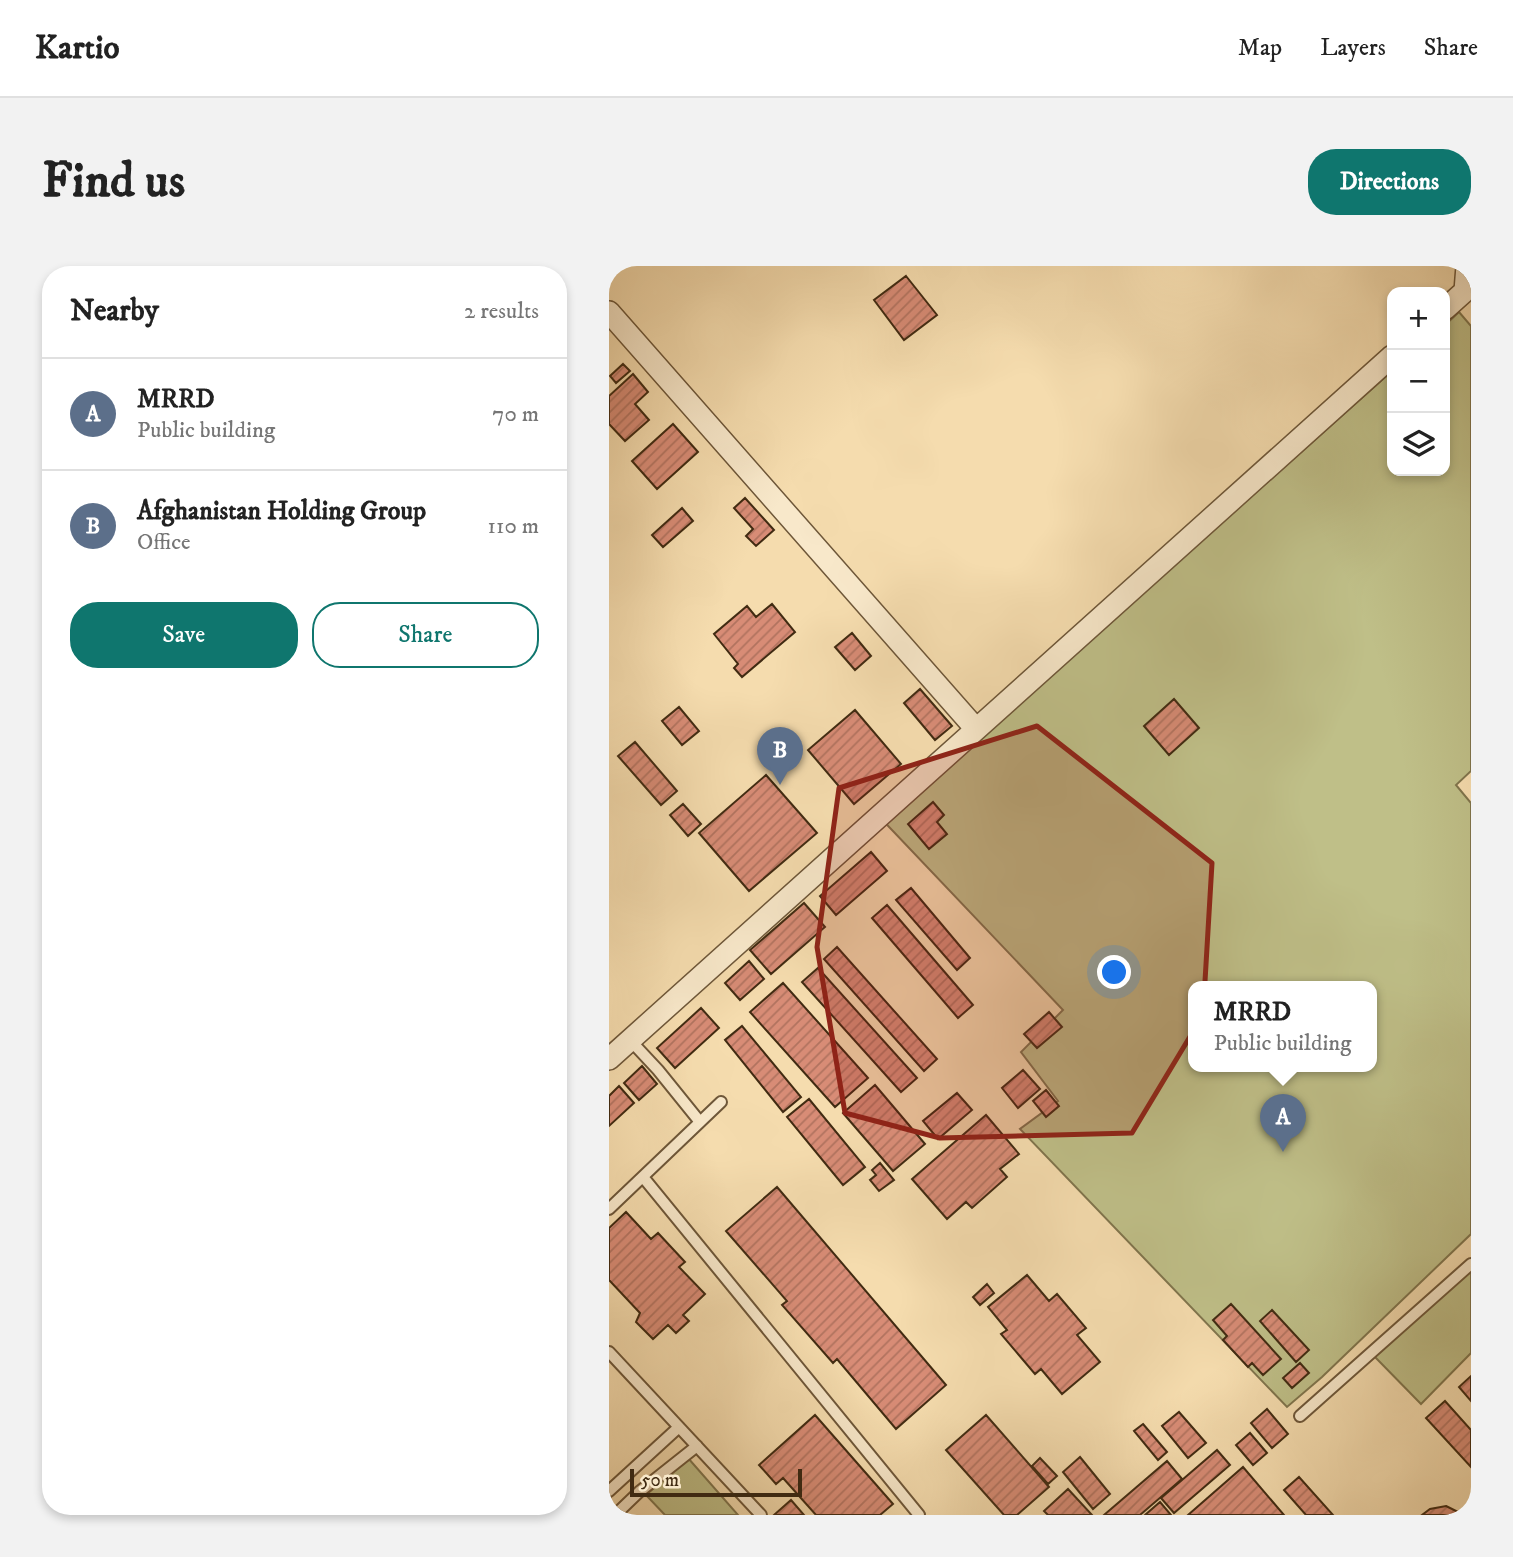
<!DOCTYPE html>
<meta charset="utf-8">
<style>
:root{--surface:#fff;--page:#f2f2f2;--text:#222;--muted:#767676;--line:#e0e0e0;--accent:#0f766e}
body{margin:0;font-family:"IM FELL DW Pica",serif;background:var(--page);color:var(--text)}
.controls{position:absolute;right:21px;top:21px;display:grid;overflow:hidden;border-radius:14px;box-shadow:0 4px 10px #0003}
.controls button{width:63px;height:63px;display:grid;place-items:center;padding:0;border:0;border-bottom:2px solid var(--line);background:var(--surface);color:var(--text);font:35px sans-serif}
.scale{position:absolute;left:21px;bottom:18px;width:172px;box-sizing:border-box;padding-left:7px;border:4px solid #412b12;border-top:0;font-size:19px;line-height:24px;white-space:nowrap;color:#412b12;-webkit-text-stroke:5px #f8e8ca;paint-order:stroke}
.you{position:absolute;left:506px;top:707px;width:24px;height:24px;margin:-18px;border:5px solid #fff;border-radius:50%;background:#1a73e8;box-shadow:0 0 0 10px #1a73e833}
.badge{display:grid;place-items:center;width:46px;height:46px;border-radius:50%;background:var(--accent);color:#fff;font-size:23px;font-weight:700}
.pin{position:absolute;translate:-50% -58px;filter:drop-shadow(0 2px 4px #0008)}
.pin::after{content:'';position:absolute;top:37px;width:24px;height:21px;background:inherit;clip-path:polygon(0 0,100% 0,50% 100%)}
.popup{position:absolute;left:579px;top:715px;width:189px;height:91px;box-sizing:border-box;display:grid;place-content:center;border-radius:14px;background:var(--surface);filter:drop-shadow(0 2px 5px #0005);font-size:23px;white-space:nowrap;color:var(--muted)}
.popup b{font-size:26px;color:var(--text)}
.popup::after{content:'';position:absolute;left:50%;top:100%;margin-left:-14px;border:14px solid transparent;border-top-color:var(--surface)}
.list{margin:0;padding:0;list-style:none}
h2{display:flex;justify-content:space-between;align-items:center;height:91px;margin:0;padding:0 28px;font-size:30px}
h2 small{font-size:23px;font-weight:400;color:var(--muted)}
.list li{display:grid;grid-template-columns:46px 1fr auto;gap:21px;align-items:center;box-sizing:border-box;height:112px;padding:0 28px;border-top:2px solid var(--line)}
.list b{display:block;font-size:26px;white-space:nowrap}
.list p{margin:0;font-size:23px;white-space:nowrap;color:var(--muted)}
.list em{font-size:23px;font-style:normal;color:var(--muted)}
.actions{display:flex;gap:14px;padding:21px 28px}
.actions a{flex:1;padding:16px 0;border:2px solid var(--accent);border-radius:28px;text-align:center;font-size:24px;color:var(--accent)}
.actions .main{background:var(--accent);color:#fff}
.icon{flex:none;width:38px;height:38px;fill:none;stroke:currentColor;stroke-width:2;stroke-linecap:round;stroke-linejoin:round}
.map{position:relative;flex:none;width:862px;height:1249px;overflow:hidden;border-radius:28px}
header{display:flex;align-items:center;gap:42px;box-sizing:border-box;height:98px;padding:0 35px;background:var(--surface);border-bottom:2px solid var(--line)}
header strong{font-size:33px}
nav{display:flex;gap:38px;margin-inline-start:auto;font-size:24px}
.intro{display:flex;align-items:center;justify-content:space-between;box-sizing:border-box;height:168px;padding:0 42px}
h1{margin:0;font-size:49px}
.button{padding:18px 32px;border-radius:28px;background:var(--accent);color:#fff;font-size:24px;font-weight:700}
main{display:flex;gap:42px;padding:0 42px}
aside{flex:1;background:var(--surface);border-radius:28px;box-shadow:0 4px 10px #0003}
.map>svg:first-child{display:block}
.green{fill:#bfbf88;stroke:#80754d;stroke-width:2;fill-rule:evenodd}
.building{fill:url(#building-hatch);stroke:#412b12;stroke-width:2}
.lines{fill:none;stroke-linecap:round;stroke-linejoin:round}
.service-casing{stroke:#6e5739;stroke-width:14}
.minor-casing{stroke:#6e5739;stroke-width:24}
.service{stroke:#f8e8ca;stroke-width:10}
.minor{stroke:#f8e8ca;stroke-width:21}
.marked{fill:#8f2418;fill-opacity:0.2;stroke:#8f2418;stroke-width:5;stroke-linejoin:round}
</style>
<header>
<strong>Kartio</strong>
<nav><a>Map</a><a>Layers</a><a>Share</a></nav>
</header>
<div class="intro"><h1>Find us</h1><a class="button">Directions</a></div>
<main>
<aside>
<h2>Nearby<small>2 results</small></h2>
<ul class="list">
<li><span class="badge" style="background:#5c6f8a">A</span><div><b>MRRD</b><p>Public building</p></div><em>70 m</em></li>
<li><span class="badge" style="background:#5c6f8a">B</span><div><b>Afghanistan Holding Group</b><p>Office</p></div><em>110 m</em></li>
</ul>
<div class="actions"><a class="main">Save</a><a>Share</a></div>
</aside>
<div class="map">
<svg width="862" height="1249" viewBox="0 0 862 1249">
<defs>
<pattern id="building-hatch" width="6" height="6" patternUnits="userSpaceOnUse" patternTransform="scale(1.75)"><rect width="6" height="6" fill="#d88c76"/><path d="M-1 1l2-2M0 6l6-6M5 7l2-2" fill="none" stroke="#b1735f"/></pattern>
</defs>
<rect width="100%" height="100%" fill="#f5dcae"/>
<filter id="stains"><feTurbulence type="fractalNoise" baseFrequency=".00286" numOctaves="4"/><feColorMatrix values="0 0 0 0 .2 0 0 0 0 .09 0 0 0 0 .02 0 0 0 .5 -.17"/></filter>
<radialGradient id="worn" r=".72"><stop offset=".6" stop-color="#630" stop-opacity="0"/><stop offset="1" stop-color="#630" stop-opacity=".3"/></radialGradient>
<path class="green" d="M850,46L862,60V505L847,519L862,537V968L713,1111L678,1141L411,863L449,835L412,786L454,744L264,544L581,285L783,105V205H836V59ZM585,720H763V800H585Z
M862,1003V1087L812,1138L765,1090Z
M79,1192L129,1249H56L37,1229Z"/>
<path class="building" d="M297,10L328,49L295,74L265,34Z
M14,98L21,105L7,117L1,110Z
M24,108L39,126L26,138L40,154L16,175L0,158V130Z
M64,158L89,186L48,223L23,195Z
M136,232L165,264L147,280L137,270L144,263L125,242Z
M73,242L84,255L54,281L43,269Z
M163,338L186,366L133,411L125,402L129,398L105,368L138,340L147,351Z
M243,367L262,390L246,404L226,381Z
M311,423L343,460L326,474L295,437Z
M565,433L590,462L560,489L535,460Z
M70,441L90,465L73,479L53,455Z
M246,444L292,498L245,538L199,484Z
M26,476L68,525L52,539L9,490Z
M157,509L208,567L140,625L90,567Z
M324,536L335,549L328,556L338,568L320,583L299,558Z
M74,538L92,558L79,570L61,549Z
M262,586L278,605L227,649L211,630Z
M302,622L361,692L348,704L287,634Z
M195,637L216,661L162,708L141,684Z
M278,639L364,739L349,752L263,652Z
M228,681L328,793L315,805L215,693Z
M140,695L155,713L131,734L116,717Z
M209,702L308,812L292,826L193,716Z
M174,717L259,812L226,841L141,746Z
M92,742L110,762L66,802L48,782Z
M440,746L453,761L428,782L415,768Z
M133,760L192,831L174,846L116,774Z
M33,800L48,818L30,834L15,817Z
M414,804L431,823L409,842L393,822Z
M266,819L316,878L284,905L234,847Z
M10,820L25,837L0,860V830Z
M437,824L450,840L437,851L424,835Z
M348,827L363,844L329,873L314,855Z
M200,833L256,901L234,919L178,851Z
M377,849L410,888L391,903L398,911L363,942L357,936L338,953L303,913Z
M271,897L285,914L270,925L261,914L267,909L263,904Z
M168,921L337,1119L287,1163L228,1093L224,1097L173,1039L178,1035L117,965Z
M17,946L42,973L49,967L76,996L70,1001L96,1028L74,1049L80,1055L67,1067L59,1059L44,1073L27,1056L31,1047L0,1014V962Z
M418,1009L440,1035L448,1028L477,1062L468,1069L491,1096L453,1128L432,1103L426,1108L392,1068L398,1064L379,1041Z
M378,1018L385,1027L371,1039L364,1031Z
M622,1038L672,1093L654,1109L643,1097L639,1101L614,1074L618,1070L604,1054Z
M663,1044L700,1084L687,1096L651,1055Z
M691,1097L700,1107L683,1122L674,1112Z
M862,1110V1135L850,1121Z
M836,1135L862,1164V1201L817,1152Z
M658,1143L679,1168L663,1182L642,1157Z
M570,1146L597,1177L579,1192L553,1160Z
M206,1149L284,1238L271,1249H207L174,1212L167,1218L150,1199Z
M377,1149L440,1221L408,1249H395L337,1184Z
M534,1158L558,1186L549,1194L525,1165Z
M641,1167L658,1187L644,1199L627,1179Z
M608,1184L621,1199L565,1247L552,1232Z
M471,1191L501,1228L484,1243L454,1206Z
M431,1192L448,1210L439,1218L423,1200Z
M558,1195L573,1213L531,1249H495Z
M634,1201L675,1249H579Z
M690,1211L724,1249H697L675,1224Z
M459,1223L483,1249H439L435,1245Z
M182,1234L195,1249H165Z
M551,1236L562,1249H536Z
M837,1240L855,1249H813L821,1243Z"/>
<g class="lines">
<defs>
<path id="service" d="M21,774L49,804L91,856
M34,911L310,1249
M0,943L112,836
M0,1086L152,1249
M691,1150L862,998
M0,1225L70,1161
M6,1249L30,1226L88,1180"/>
<path id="minor" d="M856,25L858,0
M836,43L856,25
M0,46L367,463
M0,793L783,90"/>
</defs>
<use href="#service" class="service-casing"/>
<use href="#minor" class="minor-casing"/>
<use href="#service" class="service"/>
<use href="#minor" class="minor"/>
</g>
<path class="marked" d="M428,460L603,597L594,749L523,867L331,872L236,847L208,681L230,522Z"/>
<rect width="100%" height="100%" filter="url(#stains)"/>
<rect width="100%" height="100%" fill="url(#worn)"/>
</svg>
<div class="controls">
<button>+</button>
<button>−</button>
<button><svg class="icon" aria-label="layers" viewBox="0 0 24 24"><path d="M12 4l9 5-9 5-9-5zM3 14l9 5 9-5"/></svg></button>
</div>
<div class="scale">50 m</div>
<div class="you"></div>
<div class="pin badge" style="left:674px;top:886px;background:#5c6f8a">A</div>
<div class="popup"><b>MRRD</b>Public building</div>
<div class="pin badge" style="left:171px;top:519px;background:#5c6f8a">B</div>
</div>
</main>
